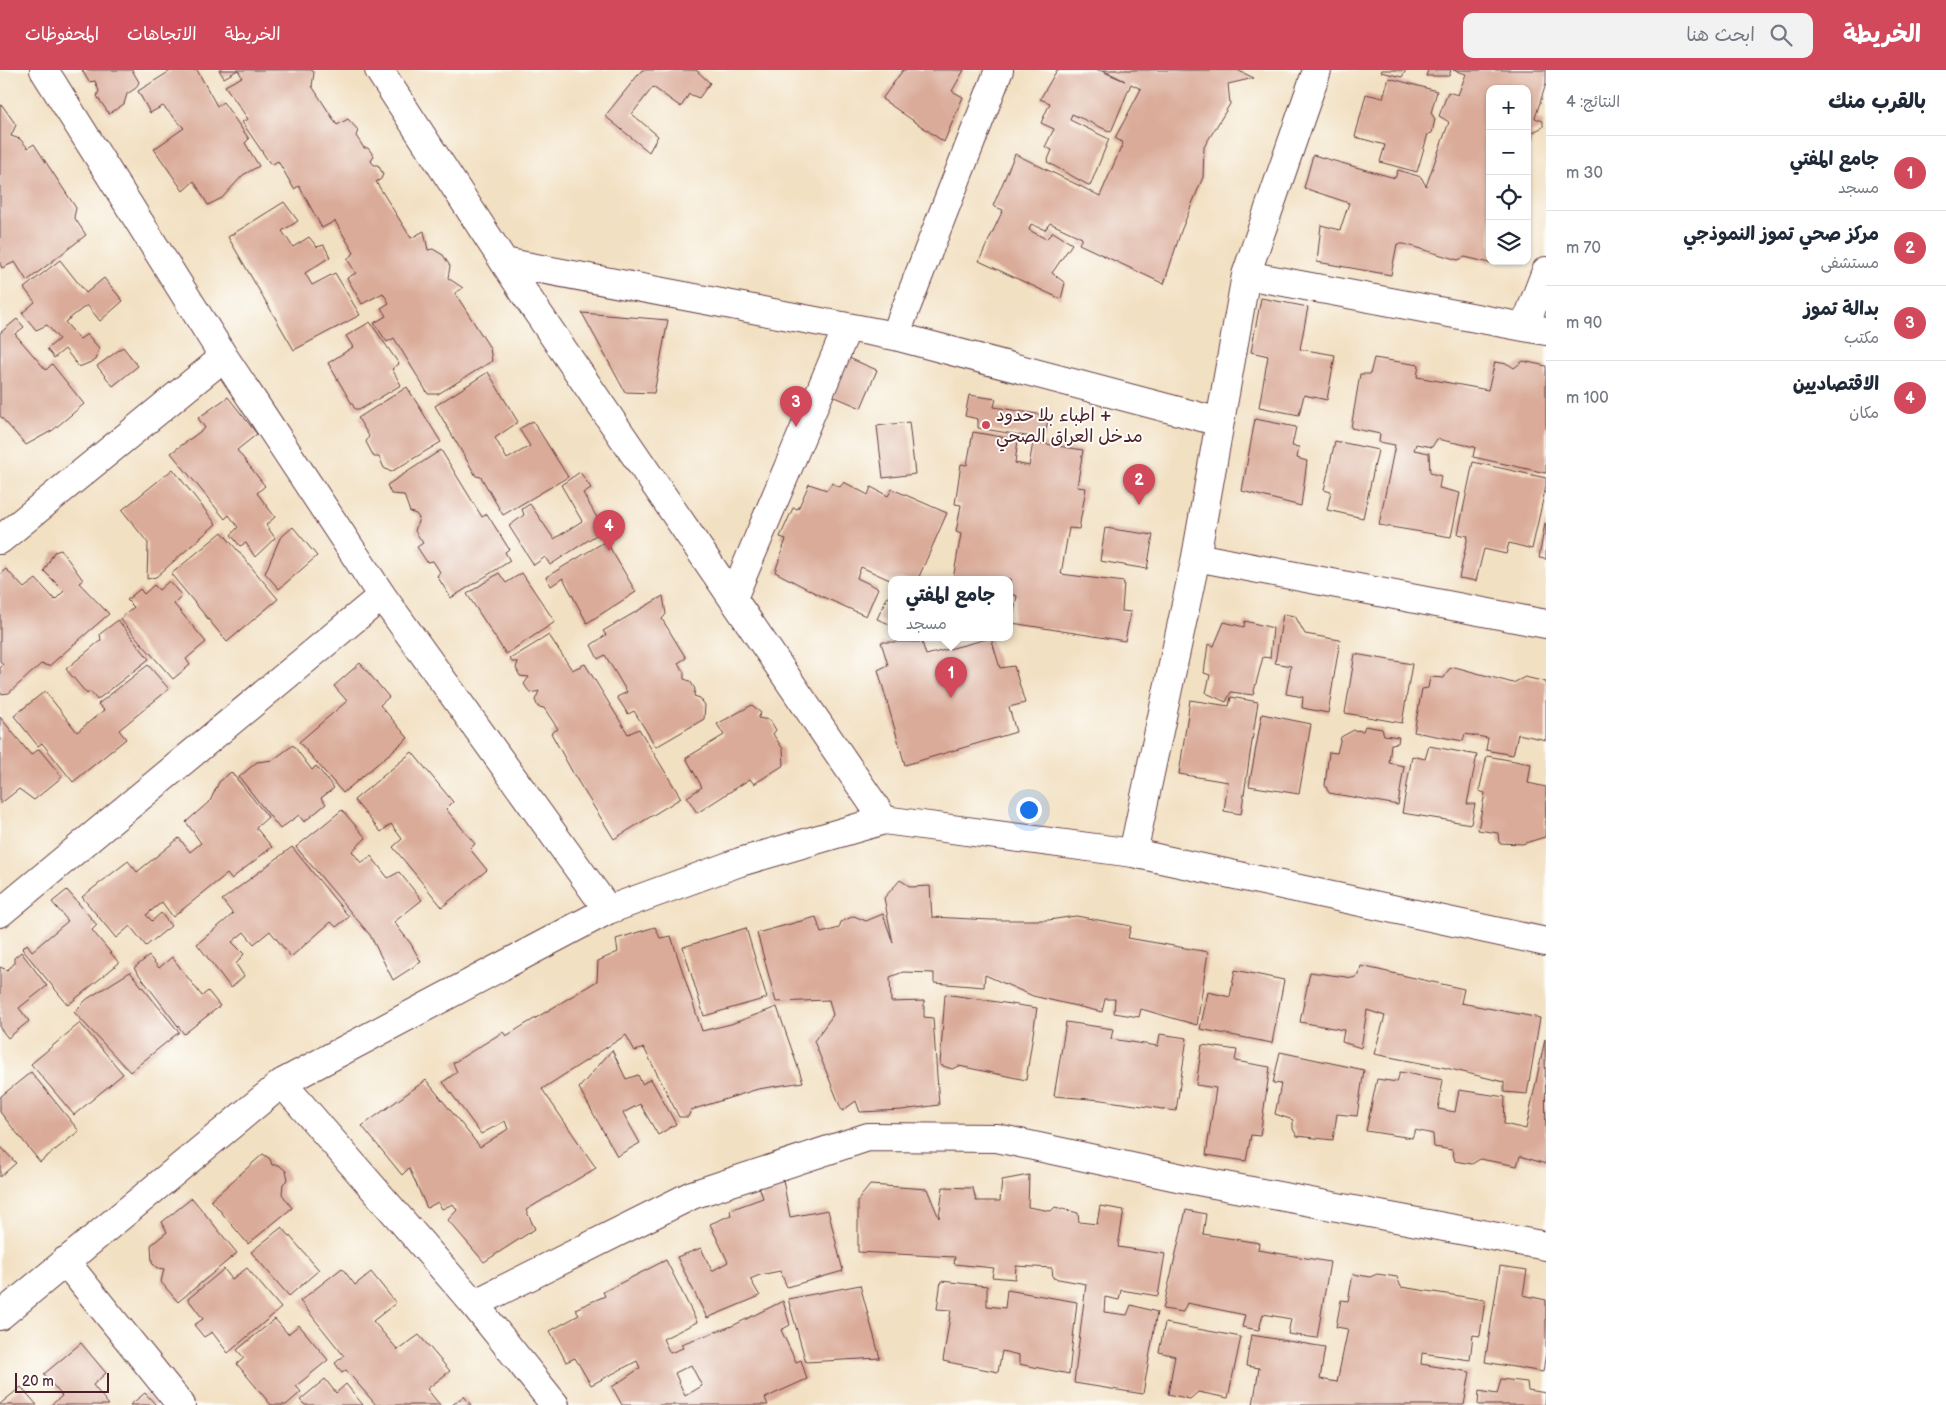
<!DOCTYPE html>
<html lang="ar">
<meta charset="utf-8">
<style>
:root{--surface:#fff;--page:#f2f2f3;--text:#1f2937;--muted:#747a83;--line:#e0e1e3;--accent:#d1495b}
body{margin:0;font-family:"Balsamiq Sans","Playpen Sans Arabic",sans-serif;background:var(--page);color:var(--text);direction:rtl}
.controls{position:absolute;right:15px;top:15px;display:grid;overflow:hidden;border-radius:10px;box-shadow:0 1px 4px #0004}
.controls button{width:45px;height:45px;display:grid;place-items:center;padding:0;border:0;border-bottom:1px solid var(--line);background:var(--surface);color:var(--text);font:25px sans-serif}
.scale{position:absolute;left:15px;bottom:12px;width:94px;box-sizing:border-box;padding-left:5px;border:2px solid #4a1f2b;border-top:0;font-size:14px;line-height:18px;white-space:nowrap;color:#4a1f2b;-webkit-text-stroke:4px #fdfcf7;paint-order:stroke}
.you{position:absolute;left:1028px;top:739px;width:18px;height:18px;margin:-12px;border:4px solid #fff;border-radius:50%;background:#1a73e8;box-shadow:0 0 0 8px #1a73e833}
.badge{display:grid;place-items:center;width:32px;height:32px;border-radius:50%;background:var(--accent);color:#fff;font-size:16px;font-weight:700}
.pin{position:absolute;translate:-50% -41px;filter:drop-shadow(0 1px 2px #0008)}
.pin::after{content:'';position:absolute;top:26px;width:18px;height:15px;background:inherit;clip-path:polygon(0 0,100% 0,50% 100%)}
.popup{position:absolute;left:888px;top:506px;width:125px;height:65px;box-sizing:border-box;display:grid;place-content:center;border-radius:10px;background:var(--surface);filter:drop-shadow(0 1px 4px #0005);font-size:16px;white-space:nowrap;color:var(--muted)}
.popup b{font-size:19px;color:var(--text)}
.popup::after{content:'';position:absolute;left:50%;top:100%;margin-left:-10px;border:10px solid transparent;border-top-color:var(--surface)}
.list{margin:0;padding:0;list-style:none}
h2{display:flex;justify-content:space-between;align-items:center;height:65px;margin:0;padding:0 20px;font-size:21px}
h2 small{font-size:16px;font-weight:400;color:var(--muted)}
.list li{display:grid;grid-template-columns:32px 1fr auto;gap:15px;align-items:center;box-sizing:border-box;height:75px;padding:0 20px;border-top:1px solid var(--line)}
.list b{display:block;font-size:19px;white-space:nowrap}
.list p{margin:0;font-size:16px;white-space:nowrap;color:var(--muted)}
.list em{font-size:16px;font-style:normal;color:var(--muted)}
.icon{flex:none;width:28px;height:28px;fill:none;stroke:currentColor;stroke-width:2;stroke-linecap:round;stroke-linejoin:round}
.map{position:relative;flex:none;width:1546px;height:1335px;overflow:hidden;direction:ltr}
header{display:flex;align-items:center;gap:30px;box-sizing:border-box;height:70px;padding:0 25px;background:var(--accent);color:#fff}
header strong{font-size:24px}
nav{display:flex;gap:28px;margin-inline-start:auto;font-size:18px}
.search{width:350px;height:45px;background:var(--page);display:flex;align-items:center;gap:12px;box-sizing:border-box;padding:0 18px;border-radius:10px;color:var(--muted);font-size:19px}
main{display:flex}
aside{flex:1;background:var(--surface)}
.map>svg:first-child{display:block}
.building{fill:#daab99;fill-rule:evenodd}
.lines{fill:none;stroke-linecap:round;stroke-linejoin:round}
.minor-casing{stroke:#633c42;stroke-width:30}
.minor{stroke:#fff;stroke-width:28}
.poi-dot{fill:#d1495b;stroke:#fdfcf7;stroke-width:2}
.labels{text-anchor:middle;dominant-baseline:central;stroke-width:4;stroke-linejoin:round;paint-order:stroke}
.poi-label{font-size:18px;fill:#4a1f2b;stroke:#fdfcf7;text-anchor:start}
</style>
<header>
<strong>الخريطة</strong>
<div class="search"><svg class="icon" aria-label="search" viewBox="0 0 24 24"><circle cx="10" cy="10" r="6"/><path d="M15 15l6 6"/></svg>ابحث هنا</div>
<nav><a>الخريطة</a><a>الاتجاهات</a><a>المحفوظات</a></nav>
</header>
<main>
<aside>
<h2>بالقرب منك<small>النتائج: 4</small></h2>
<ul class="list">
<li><span class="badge">1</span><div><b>جامع المفتي</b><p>مسجد</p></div><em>30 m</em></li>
<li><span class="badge">2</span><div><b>مركز صحي تموز النموذجي</b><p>مستشفى</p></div><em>70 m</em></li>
<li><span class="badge">3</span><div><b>بدالة تموز</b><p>مكتب</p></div><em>90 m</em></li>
<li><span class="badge">4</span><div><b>الاقتصاديين</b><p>مكان</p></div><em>100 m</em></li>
</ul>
</aside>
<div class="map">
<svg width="1546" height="1335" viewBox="0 0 1546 1335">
<rect width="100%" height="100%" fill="#fdfcf7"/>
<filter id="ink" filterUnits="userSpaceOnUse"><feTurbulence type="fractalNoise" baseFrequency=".02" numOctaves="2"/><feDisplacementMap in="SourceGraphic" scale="10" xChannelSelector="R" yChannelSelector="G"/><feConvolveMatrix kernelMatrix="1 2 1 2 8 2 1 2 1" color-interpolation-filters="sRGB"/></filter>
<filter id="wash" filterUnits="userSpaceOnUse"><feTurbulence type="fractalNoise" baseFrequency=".0096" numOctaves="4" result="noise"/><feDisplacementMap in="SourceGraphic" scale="20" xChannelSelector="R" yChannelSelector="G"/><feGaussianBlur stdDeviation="1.12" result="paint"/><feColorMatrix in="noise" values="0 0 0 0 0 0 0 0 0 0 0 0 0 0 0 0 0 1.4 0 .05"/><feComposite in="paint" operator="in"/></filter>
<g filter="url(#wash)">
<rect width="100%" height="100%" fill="#f2e0c2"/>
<g id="blocks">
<path class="building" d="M82,0H132L139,12L136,18L127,24L124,34L109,44L97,26L99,21L95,11L89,12Z
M172,0H197L217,36L223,32L249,69L245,73L259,96L243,105L222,128L208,135L194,111L183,121L154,79L184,58L163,36L150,43L138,21Z
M219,0H312L314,3L312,16L337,55L348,49L358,60L356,66L364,78H368L374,86L371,91L374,95H378L383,104L381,109L376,112L411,168L424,161L428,180L433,179L443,185L450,196L448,208L463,218L455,223L490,278L492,291L438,324H428L394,268L387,272L374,253L386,246L381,238L389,233L383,223L362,234L347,208L356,203L347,189L354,183L335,151L322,158L299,116L294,119L278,91L271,95L242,52L248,49L225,16L242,7L238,0L224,8Z
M642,0H696L710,13L699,28L689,24L681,37L653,17L632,44L658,66L649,82L605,46Z
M903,0H964L952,21L963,27L944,72L882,29Z
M1057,0H1099L1125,11L1103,0H1237L1254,8L1228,14L1230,34L1204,77L1203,107L1181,161L1164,214L1079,174L1082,168L1050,153L1045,160L1031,154L1029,160L1046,169L1053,162L1072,174L1052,203L1065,213L1061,229L979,191L1003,140L993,136L1015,84L1100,126L1123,73L1115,68L1141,19L1131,14L1111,62L1072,44L1070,50L1109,69L1090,116L1047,92L1052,80L1045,77L1054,59L1041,53L1050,33L1040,29Z
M1382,0H1406L1402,7L1381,2Z
M1428,0H1451L1449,6H1426Z
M1453,0H1546V14L1535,48L1543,51V57L1531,63L1534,69L1527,77V19H1490V193L1465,187L1458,190L1404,174H1397L1391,205L1317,192L1321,155L1340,160L1349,133L1304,118L1313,85L1395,108L1398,100L1421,107L1426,116L1449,52L1439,46L1448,22L1458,25L1466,4Z
M1389,8L1437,21L1431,43L1435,49L1432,63L1428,64L1417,102L1380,92L1385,75L1355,67L1366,24L1383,28Z
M2,35L16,55L11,66L20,69L28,78L34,74L76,138L74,147L86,165L27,211L15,192L2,198L0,194V36Z
M284,132L298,151L282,161L293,177L309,167L317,177L324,175L330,187L305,203L312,215L335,203L360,245L294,280L228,167Z
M60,190L86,223L104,208L123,231L100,251L87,235L65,252L80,269L87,264L99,278L96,290L79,297L65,279L54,288L47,279L59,269L47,255L36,260L22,243L35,232L24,218Z
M1261,228L1308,237L1300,279L1335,285L1327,330L1304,325L1299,345L1259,337L1268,286L1251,282Z
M582,243L668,250L654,323L625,322Z
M17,249L24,257L15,264L46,300L52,294L84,334L53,360L26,375L0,346V263Z
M370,252L399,294L392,299L401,315L361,339H355L328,293L353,277L346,266Z
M123,277L138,296L113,316L97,296Z
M849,288L877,300L861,338L833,326Z
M1374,288L1419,295L1417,307L1488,320L1495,292L1508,294L1514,298L1523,291L1546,296V403L1473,387L1475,377L1437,369L1432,377L1416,374L1414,380L1429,383L1430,403L1441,406L1439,418L1460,423L1451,467L1379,455L1395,375L1379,372L1380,364L1351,358L1360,304H1370Z
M488,302L518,352L495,368L507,389L530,376L519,359L533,351L568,407L503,445L481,407L476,406L435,336Z
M407,317L441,372L391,402L384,398L379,387H374L366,372L369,366L358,348Z
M969,325L996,329L994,337L1049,346L1044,369L978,358V349L965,346Z
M228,327L257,364L237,380L265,416L257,423L275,447L266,455L275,468L255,487L246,473L240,476L231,465L238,457L229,445L225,449L171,383L205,358L198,348Z
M1255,349L1296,357L1292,376L1299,377L1297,388L1307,391L1301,436L1242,421Z
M909,352L915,404L883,408L877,356Z
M973,362L1018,370L1015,393L1029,396L1033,372L1083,380L1077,417L1086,418L1079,459L1069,458L1061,504L1124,512L1122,541L1131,542L1125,571L1012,553L1017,526L1010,524V509H953L961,464L956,462L961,435L955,434L961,394L967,395Z
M1335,371L1378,380L1363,448L1327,440L1331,422L1324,420Z
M441,380L482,447L487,444L509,479L505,482L510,491L451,528L437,506L440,502L433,491L427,492L417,477L423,473L415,461L419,448L416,444L410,442L404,425L391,424L387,415Z
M1473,392L1546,408V416L1532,479L1509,473L1506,484L1484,479L1476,511L1459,508L1468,466L1458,464Z
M173,399L216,454L156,507L147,509L148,473L122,440Z
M580,402L591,418L583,423L604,460L550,495L545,487L534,495L509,456L524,445L522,439L530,434L554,469L582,451L561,415Z
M844,412L868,425L871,417L888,426L892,419L947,443L918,509H892V511L861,497L857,508L878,518L866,546L823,527L775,502L786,469L780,467L793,438L798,439L809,414L827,420L832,413L840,417Z
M1545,453L1546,454V489L1539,488Z
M293,457L317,486L279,519L265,503L280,468Z
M1105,458L1153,465L1147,499L1100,491Z
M222,462L278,529L227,572L171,504Z
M606,471L636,522L587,553L563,508L551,516L546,507Z
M61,480L83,510L79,513L109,544L49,596L41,594L9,623L0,624V598L3,595L0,591V504L6,499L24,518L36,509L55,530L64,521L44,501L54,482Z
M499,503L506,513L522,503L555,552L506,584L467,524Z
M169,511L182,526L174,534L206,572L186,589L190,595L173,609L120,549L134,537L127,530L140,519L144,524L154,515L159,520Z
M663,526L666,544L662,549L686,588L678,593L684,602V609L690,611L695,619L694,626L700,628L705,635L704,649L656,677L634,641L628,644L617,627L627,622L605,585L598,589L591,575L606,565L603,561Z
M887,527L892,529V555L877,549Z
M1283,544L1295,546L1305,564L1340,570L1328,643L1302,638L1303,627L1286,624L1291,596L1275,593Z
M118,550L149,589L97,630L90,621L87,624L66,599L101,570L100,564Z
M1245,551L1273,558L1270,588L1263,587L1253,625L1231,622L1226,632L1206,623L1210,605L1204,603L1208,574L1214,576L1224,552L1244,557Z
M549,565L572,600L585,594L628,664L639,659L681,728L614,769L574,705L551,663L558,659L544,638L538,637L535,630L539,621L530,623L524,614L529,607L520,606L516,598L518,592H512L510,589Z
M991,568L1000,598L1014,596L1025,633L1009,637L1016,662L905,695L878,600L888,595L881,572H922L926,585Z
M1355,584L1412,594L1402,653L1345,643Z
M360,593L389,627L380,635L408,668L343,723L299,672L347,631L334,616Z
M148,595L169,619L119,660L126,669L73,712L42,673L38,676L14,646L45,621L77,662L104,640L98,634Z
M1455,597L1513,613L1525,607L1546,612V670L1518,664L1513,685L1486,680L1488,668L1465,664L1463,671L1414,662L1422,619L1428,618L1430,607L1444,608L1449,599Z
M1231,627L1258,632L1241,744L1224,741L1228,712L1179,704L1190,630L1229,636Z
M752,635L761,643L758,648L770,650L776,660L773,664L783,679L784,695L754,714L750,709L697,743L687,727L702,717L686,688L724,665L717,654Z
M1262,644L1311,654L1299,724L1249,716Z
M0,647L31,685L39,679L62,707L34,730L19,719L0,734Z
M1365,656L1382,659L1384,665L1399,667L1398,673L1391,674L1389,693L1404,696L1398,735L1329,723L1325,715L1329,682L1337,683L1341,667L1354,660L1363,661Z
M293,675L312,700L316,696L334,718L321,728L326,734L304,752L299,745L280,759L239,707L257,692L273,690Z
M1429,676L1477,685L1467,734H1475L1471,754L1402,743L1412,686L1425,689Z
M412,682L453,732L446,739L475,774L470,779L487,800L442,837L393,777L402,769L391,754L381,762L354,730Z
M1487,686L1531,694L1528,713L1546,717L1545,767L1522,774L1499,773L1498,763L1478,760L1485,723L1479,721Z
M231,702L268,747L256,758L272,777L231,809L227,804L173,847L162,832L146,845L152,851L161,843L171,856L146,876L130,856L116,868L82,827L128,791L137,802L179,768L190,782L201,773L186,752L210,731L219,712Z
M342,740L366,768L352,781L361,793L371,786L388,808L399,802L422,830L394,852L411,874L421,892L393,910L370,865L296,777Z
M292,777L349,847L336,857L331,852L291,887L270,861L254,874L244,862L232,872L244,884L236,894L244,906L231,918L197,874L233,844L222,830Z
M900,810L911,817L930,816L932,847L991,850H1049L1076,846L1131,856L1128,868L1208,882L1197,955L1141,939L1139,947L1114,943L1115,929H1105L1102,942L1033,926L985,905L984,917L934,913V903L903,902L890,907L891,932L924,931V947L933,948L939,1035L902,1040L860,1042L856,1031L842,1041L814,971L833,945L829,930L776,932L757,863L816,847L821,863L839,858L841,852L854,846L866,851L883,844L893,873L884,828Z
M67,820L97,855L92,860L119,893L68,935L22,879L27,874L32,881L68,851L52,832Z
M655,857L660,868L671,866L702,961L731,954L777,937L803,1012L758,1019L691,1040L688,1047H679L644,978L635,981L626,965L542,1019L596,1098L526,1140L535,1159L484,1192L448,1150L457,1140L453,1134L442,1139L438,1132L427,1138L409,1098L402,1105L362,1056L426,1010L480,1077L508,1059L505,1051L481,1064L443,1012L457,1002L453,993L503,962L506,966L597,911L598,891L618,882L616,869Z
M746,858L767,928L704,946L683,877Z
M21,882L47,916L19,938L29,951L8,968L0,958V897L7,900L14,894V888Z
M149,886L159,898L172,887L202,926L208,921L220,936L184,964L134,898Z
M1361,896L1464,919L1461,933L1540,948L1527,1024L1504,1022V1012L1446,998L1374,984L1385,946L1367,940L1361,978L1342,972L1344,960L1300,952L1310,902L1353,908L1359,905Z
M1235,900L1284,910L1272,973L1200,959L1208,922L1230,927Z
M130,902L179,962L130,1002L74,942L87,929Z
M945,924L1037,938L1026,1010L959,996L952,999L940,995Z
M1066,952L1113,959L1111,969L1158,976L1160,964L1187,968L1176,1041L1102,1030L1054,1026Z
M80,953L123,1004L74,1045L31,994Z
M1545,969L1546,1094L1520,1086L1517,1096L1480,1089L1472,1094L1455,1091L1452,1080L1434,1077L1433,1064L1415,1060L1412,1068L1366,1061L1377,1009L1397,1012L1400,1002L1443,1010L1438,1039L1455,1042L1459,1020L1505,1027L1504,1054L1526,1059Z
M1202,975L1237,980L1235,991L1270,997L1260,1066L1251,1065L1246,1091L1206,1085L1216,1018L1196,1015Z
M612,980L626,1009L638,1005L642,1014L651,1009L676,1054L658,1065L640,1034L623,1043L640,1073L617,1086L579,1018Z
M1280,982L1364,1000L1357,1046L1337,1044L1333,1070L1297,1066L1293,1059V1050L1275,1044L1281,1014L1273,1013Z
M31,1002L79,1061L40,1092L0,1042V1027Z
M0,1076L16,1093L0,1107Z
M263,1084L270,1089L272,1095H279L286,1101L288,1109L283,1114L282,1124L292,1138L248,1174L211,1130Z
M1029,1105L1028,1137L1051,1141L1055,1137L1078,1143L1079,1152L1097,1154L1100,1136L1124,1140L1118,1177L1165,1184L1158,1226L1121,1220L1119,1230L1105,1227L1104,1242L1127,1245L1131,1235L1157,1242L1143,1324L1074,1313L1086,1214L1053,1208L1052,1198L1016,1196L1015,1209L992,1207L994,1198L954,1194L955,1187L858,1182V1130L870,1115L927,1119L939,1148L943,1117L973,1118L976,1131H1000L1002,1110Z
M783,1110L790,1147L828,1140L843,1201L787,1217L780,1201L760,1205L750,1209L760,1226L707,1248L677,1187L701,1178L712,1201L728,1192L710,1154L731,1145L730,1140L763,1128L759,1116Z
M192,1128L237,1183L178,1232L161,1212L164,1199L157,1198L152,1193L151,1175L167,1162L162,1152Z
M1186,1140L1206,1144L1203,1164L1259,1173L1258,1180L1330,1192L1317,1268L1288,1264L1291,1249L1263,1244L1259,1260L1242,1257L1245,1245L1187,1233L1183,1242L1163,1239Z
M282,1157L319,1200L289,1226L251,1182Z
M666,1190L697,1252L663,1269L670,1283L683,1278L681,1274L732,1256L783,1231L790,1255L781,1260L796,1292L801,1290L807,1309L765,1328L768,1335H622L612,1317L640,1298L637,1291L591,1315L575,1288L566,1292L550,1261L579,1245L575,1239L605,1226L603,1222ZM691,1295L702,1316L685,1326L675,1303Z
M1500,1196L1527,1200L1523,1225L1546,1230V1282L1543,1302L1485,1292Z
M247,1198L281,1238L228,1283L212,1262L204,1267L194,1255L203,1249L188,1229L224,1199L232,1209Z
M342,1198L355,1215L371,1202L396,1233L373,1251L398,1280L419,1265L450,1301L427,1319L440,1335H376L346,1300L342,1303L335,1293L344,1286L300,1231Z
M1353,1204L1370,1207L1377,1204L1397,1207L1401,1217L1485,1230L1480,1266L1473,1265L1470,1290L1422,1283L1421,1294L1470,1302L1464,1335H1253L1259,1298L1246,1296L1251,1265L1325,1277L1320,1309L1337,1312L1348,1259L1336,1257L1341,1230L1348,1231Z
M941,1211L987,1216V1236L1005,1238L1007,1220L1077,1232L1069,1304L1019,1294V1285L1002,1281L998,1302L943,1291L951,1240L937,1239Z
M860,1215L880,1288L806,1292L788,1229Z
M275,1249L288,1264L299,1255L328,1290L296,1316L301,1322L286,1335H271L237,1294L244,1288L237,1280Z
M1165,1253L1241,1267L1228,1328L1198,1322L1190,1329L1168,1324L1175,1286L1159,1282Z
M81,1273L106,1303L93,1315L109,1335H51L62,1326L44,1304Z
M325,1309L336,1323L346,1314L363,1335H305L300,1330Z
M1501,1309L1527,1312L1528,1320L1546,1323L1545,1335H1478L1479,1321L1497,1324Z
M21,1317L37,1335H0V1334Z
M145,1323L156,1335H130Z
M464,1326L471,1335H452Z"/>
</g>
</g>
<g filter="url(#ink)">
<use href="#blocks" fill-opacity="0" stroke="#633c42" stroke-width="1"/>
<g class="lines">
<defs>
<path id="minor" d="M44,0L224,287L382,526L608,840
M379,0L525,224L884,750
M504,192L895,266L1220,352
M1246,205L1546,261
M1525,256L1546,201
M895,266L999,0
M0,470L224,287
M1196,487L1546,554
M733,528L847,258
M1133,783L1196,487L1246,205L1317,0
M0,843L382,526
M282,1013L474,1234L555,1335
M65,1191L181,1335
M474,1234L692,1125L868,1067L997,1068L1182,1108L1546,1176
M0,1246L282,1013L608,840L740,792L884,750L1133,783L1546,872"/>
</defs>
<use href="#minor" class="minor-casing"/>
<use href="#minor" class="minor"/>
</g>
</g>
<circle class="poi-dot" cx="986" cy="355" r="5"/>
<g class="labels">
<g class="poi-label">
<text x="996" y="345">اطباء بلا حدود +<tspan x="996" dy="21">مدخل العراق الصحي</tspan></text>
</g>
</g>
</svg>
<div class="controls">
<button>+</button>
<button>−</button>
<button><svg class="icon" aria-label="locate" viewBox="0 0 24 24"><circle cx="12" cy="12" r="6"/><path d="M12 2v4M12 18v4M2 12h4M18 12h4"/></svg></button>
<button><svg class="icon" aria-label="layers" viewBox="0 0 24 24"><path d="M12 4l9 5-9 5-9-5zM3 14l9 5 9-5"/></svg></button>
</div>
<div class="scale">20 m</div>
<div class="you"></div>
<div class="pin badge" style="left:951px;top:628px">1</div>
<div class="popup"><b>جامع المفتي</b>مسجد</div>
<div class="pin badge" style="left:1139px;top:435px">2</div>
<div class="pin badge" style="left:796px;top:357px">3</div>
<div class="pin badge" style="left:609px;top:481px">4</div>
</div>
</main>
